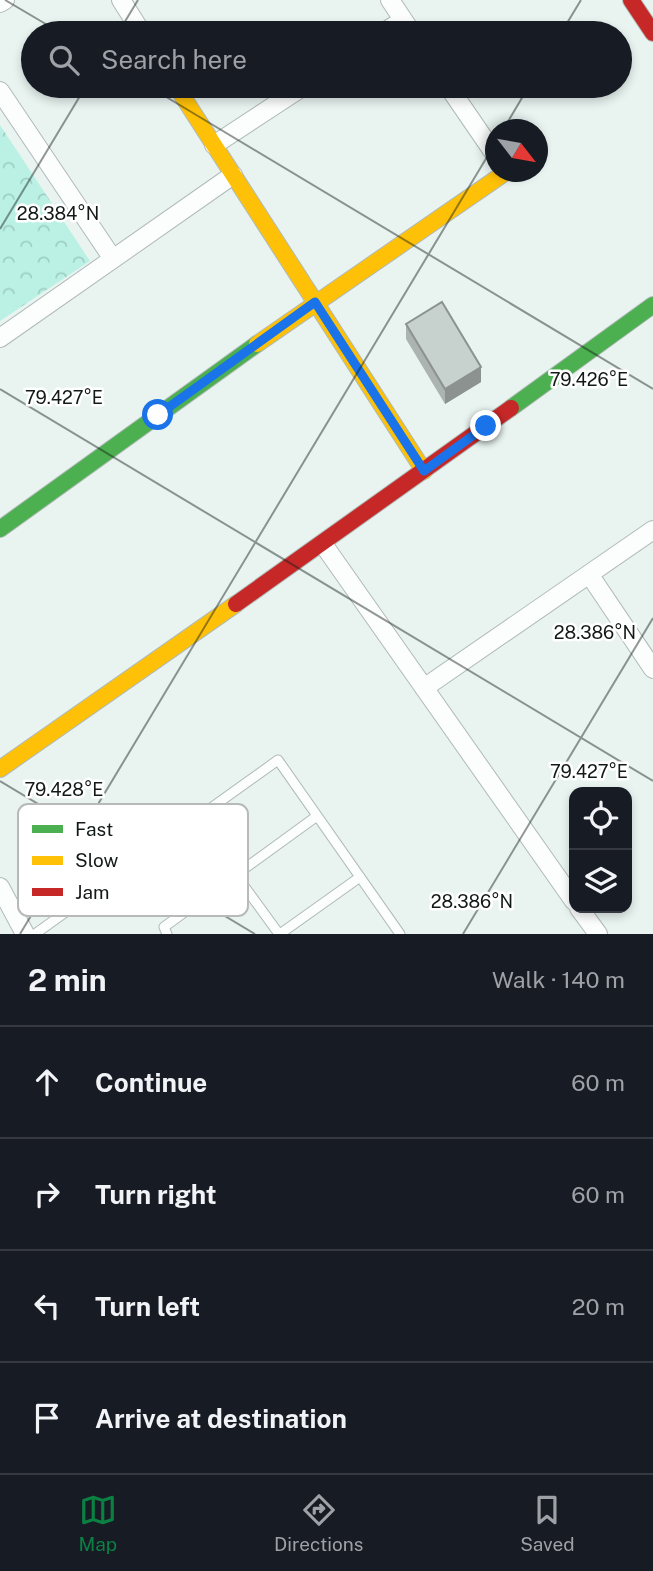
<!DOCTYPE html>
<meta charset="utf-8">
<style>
:root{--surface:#171b24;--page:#20242c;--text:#f1f3f6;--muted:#9ea1a6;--line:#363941;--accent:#0b8043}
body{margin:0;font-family:"Public Sans",sans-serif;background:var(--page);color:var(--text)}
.controls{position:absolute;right:21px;bottom:21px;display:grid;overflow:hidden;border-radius:14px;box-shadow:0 4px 10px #0003}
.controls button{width:63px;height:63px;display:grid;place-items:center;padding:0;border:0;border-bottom:2px solid var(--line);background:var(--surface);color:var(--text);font:35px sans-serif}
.compass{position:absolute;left:485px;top:119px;width:63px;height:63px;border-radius:50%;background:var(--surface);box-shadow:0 4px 10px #0003;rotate:121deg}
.stop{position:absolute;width:21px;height:21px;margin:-16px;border:5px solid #1a73e8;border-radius:50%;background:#fff}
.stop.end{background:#1a73e8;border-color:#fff;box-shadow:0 2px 7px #0008}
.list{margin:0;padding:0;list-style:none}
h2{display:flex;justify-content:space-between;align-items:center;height:91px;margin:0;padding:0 28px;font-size:30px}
h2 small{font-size:23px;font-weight:400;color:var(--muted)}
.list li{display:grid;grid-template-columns:46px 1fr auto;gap:21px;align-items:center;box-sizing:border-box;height:112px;padding:0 28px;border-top:2px solid var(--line)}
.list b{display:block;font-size:26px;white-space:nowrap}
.list em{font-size:23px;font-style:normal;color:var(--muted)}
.icon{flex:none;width:38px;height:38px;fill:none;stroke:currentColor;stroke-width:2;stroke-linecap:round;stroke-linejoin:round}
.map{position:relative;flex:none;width:653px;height:934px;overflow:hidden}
.search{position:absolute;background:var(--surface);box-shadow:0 4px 10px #0003;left:21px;right:21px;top:21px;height:77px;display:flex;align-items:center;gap:18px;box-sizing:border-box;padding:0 24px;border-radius:38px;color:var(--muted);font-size:26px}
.sheet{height:539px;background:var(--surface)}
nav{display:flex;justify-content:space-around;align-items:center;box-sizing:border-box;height:98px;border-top:2px solid var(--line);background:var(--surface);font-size:19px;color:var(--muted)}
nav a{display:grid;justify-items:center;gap:4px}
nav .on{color:var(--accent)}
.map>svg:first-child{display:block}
.park{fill:url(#park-crowns)}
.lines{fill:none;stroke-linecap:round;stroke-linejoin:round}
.lane-casing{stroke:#b0bab7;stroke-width:11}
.street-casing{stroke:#b0bab7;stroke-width:20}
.fast-casing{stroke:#b0bab7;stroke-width:18}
.slow-casing{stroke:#b0bab7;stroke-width:18}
.jam-casing{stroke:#b0bab7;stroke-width:18}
.lane{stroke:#fcfdfd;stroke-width:9}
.street{stroke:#fcfdfd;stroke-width:18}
.fast{stroke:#4caf50;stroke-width:16}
.slow{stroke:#ffc107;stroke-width:16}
.jam{stroke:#c62828;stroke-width:16}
.wall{fill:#abb4b1}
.shaded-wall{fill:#8b9290}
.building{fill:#c7d1ce;stroke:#8b9290;stroke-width:2}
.route{stroke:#1a73e8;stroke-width:9}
.ticks{fill:none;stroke:#121a18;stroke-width:2;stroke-opacity:0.45}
.key{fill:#fff;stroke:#b8baba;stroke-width:2}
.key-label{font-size:19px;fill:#121a18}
.ticks-label{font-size:18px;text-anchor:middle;fill:#121a18;stroke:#fff;stroke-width:5;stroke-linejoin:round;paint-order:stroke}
</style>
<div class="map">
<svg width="653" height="934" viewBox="0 0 653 934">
<defs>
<pattern id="park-crowns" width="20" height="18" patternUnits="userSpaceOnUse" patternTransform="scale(1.75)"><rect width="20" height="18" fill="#baf1e4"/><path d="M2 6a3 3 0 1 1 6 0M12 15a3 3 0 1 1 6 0" fill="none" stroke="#9fcec3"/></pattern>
</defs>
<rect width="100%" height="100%" fill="#e9f4f1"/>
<path class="park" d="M0,125L90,261L0,321Z"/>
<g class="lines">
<defs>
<path id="lane" d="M236,875L279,934
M35,934L278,760L400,934
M167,934L164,927L317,816
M280,934L360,877"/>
<path id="street" d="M121,0L142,33
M390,0L412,33
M0,3L5,0
M383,33L403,20
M448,86L496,156
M0,91L113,259
M214,145L304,86
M0,338L233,175
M323,544L574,901
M589,574L653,669
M424,688L653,530
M0,887L25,934
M579,908L598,934"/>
<path id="fast" d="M511,408L653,305
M0,529L257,344"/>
<path id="slow" d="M176,86L424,471
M257,344L506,172
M0,769L236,604"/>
<path id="jam" d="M631,0L653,33
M236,604L511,408"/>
</defs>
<use href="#lane" class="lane-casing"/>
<use href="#street" class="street-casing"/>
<use href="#fast" class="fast-casing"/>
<use href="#slow" class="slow-casing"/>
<use href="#jam" class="jam-casing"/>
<use href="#lane" class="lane"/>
<use href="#street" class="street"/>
<use href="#fast" class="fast"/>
<use href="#slow" class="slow"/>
<use href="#jam" class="jam"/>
</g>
<path class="wall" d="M406,324L481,382L445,404L406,339Z"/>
<path class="shaded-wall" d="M481,367V382L445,404V389Z"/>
<path class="building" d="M442,302L481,367L445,389L406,324Z"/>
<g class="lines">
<path class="route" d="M158,415L315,302L424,471L486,426"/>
</g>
<path class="ticks" d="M5,0L61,33M118,33L138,0M561,33L581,0M148,86L653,389M503,130L529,86M0,229L86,86M0,389L653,781M0,781L255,934M20,934L496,142M463,934L653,618"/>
<rect x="18" y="804" width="230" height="112" rx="10" class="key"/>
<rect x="32" y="825" width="31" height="8" fill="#4caf50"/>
<rect x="32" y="856" width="31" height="9" fill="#ffc107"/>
<rect x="32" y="888" width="31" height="8" fill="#c62828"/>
<g class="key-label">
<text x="75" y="836">Fast</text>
<text x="75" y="867">Slow</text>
<text x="75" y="899">Jam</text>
</g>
<g class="ticks-label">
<text x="58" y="220">28.384°N</text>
<text x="589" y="386">79.426°E</text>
<text x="64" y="404">79.427°E</text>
<text x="595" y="639">28.386°N</text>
<text x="589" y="778">79.427°E</text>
<text x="64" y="796">79.428°E</text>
<text x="472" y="908">28.386°N</text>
</g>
</svg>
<div class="controls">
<button><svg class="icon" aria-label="locate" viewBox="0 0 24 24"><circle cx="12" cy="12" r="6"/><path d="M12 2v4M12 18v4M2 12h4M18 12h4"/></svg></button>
<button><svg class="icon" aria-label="layers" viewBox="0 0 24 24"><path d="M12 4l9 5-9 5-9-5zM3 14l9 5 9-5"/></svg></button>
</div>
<svg class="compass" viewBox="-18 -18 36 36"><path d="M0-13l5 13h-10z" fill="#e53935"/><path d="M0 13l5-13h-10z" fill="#9ea1a6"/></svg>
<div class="stop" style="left:158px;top:415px"></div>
<div class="stop end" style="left:486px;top:426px"></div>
<div class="search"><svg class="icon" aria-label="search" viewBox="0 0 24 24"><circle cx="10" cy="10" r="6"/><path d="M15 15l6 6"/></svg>Search here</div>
</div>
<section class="sheet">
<h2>2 min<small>Walk · 140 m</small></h2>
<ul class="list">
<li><svg class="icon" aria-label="ahead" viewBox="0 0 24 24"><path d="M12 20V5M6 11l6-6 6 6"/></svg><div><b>Continue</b></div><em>60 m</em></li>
<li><svg class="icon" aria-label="right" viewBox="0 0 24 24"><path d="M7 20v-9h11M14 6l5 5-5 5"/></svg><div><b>Turn right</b></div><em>60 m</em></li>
<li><svg class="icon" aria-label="left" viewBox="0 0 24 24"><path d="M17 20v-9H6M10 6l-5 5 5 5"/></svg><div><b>Turn left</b></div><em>20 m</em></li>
<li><svg class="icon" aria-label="arrive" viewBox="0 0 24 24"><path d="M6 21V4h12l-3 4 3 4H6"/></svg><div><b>Arrive at destination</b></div></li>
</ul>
</section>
<nav>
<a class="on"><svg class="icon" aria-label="map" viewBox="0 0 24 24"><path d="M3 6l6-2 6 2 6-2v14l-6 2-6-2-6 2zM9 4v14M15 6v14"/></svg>Map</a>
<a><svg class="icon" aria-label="directions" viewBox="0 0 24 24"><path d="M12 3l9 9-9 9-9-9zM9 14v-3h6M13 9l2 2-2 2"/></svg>Directions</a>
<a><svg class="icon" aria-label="saved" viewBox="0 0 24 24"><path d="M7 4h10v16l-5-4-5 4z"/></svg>Saved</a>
</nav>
